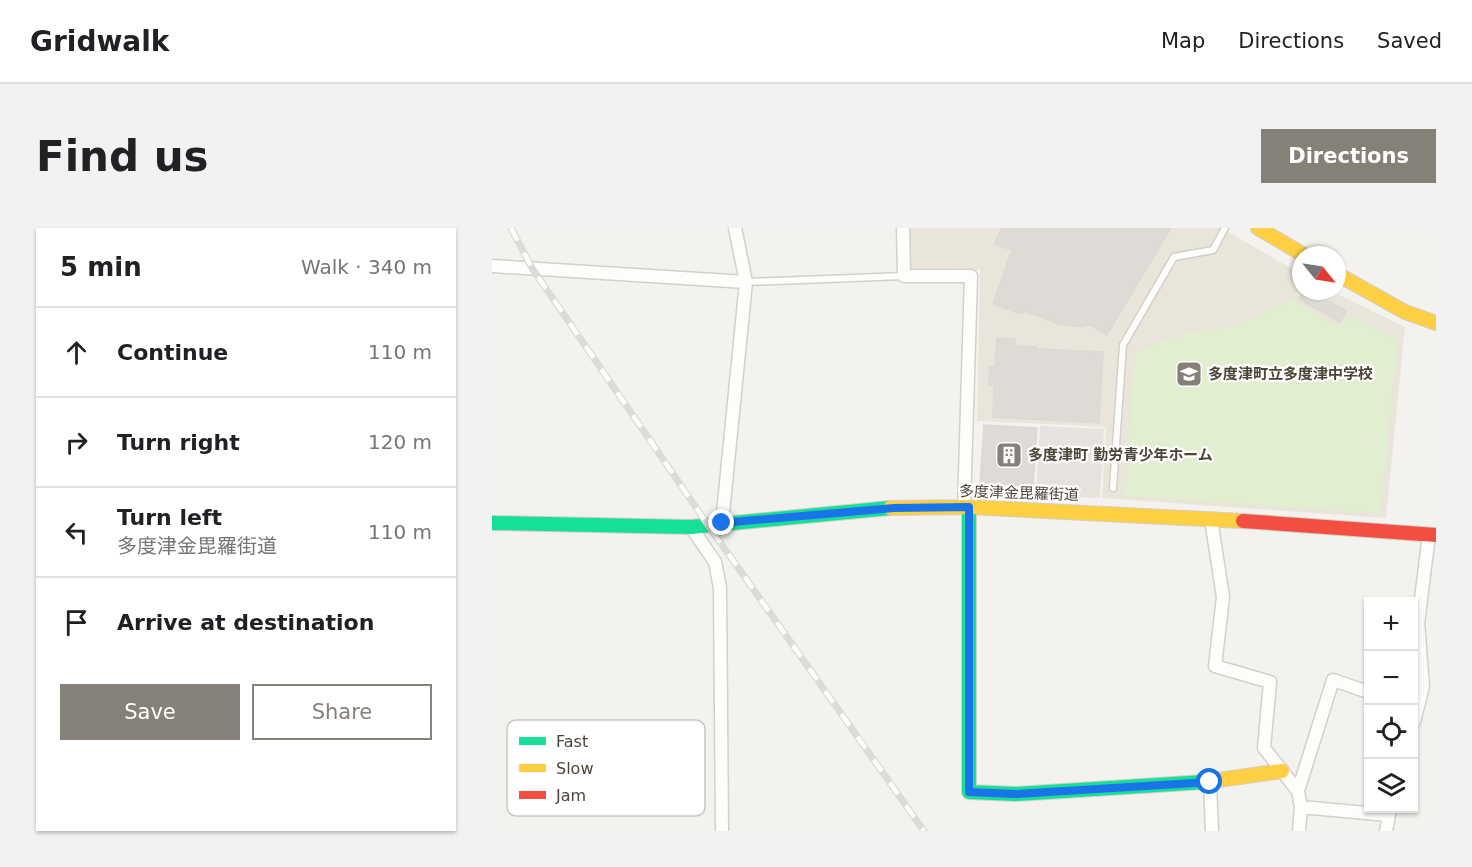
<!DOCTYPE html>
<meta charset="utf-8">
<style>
:root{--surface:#fff;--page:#f2f2f2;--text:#202124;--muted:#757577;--line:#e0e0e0;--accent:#868178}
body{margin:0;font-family:"DejaVu Sans","Noto Sans JP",sans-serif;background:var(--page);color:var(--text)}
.controls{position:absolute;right:18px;bottom:18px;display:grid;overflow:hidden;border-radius:0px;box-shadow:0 2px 4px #0004}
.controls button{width:54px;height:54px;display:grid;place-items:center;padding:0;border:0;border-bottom:2px solid var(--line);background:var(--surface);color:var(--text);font:30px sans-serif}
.compass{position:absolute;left:800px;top:18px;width:54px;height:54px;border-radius:50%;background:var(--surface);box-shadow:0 2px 4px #0004;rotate:120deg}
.stop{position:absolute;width:18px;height:18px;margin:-14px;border:4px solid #1a73e8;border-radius:50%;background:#fff}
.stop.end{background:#1a73e8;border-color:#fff;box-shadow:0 2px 6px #0008}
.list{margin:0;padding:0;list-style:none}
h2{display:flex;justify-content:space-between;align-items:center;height:78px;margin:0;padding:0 24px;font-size:26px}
h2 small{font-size:20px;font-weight:400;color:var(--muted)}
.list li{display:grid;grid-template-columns:39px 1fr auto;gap:18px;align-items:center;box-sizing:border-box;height:90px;padding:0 24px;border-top:2px solid var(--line)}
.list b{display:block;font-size:22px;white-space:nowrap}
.list p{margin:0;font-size:20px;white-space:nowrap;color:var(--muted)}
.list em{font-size:20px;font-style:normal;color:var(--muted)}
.actions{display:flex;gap:12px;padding:18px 24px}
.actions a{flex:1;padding:14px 0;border:2px solid var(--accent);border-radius:0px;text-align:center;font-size:21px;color:var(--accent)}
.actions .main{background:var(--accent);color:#fff}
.icon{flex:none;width:33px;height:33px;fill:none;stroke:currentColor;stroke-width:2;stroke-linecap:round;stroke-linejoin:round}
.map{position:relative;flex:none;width:944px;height:603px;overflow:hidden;border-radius:0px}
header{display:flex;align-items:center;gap:36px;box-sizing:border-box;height:84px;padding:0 30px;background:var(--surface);border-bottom:2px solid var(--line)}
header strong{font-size:28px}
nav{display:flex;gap:33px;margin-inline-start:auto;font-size:21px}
.intro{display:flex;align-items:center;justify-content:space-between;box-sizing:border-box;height:144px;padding:0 36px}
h1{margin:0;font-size:42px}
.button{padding:15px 27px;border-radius:0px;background:var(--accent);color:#fff;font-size:21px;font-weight:700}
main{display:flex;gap:36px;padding:0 36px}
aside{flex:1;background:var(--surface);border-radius:0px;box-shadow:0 2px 4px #0004}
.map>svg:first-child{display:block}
.education{fill:#eae5da}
.pitch{fill:#e1eecf}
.parking{fill:#e6e3df}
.building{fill:#dedbd6;stroke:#dcd9d4;stroke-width:1.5}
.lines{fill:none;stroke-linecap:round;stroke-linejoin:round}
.lane-casing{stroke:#d2d0cb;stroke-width:9}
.street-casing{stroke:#d2d0cb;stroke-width:15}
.fast-casing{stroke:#d3cfc5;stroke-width:16}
.slow-casing{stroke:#d3cfc5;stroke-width:16}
.jam-casing{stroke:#d3cfc5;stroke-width:16}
.lane{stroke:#fdfdfc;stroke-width:6}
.street{stroke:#fdfdfc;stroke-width:12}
.fast{stroke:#16e098;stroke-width:14}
.slow{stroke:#ffcf43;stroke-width:14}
.jam{stroke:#f24e42;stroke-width:14}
.rail-casing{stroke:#dbdbda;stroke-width:7}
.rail{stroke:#fff;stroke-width:4.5;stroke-dasharray:14;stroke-linecap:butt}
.route{stroke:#1a73e8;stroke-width:8}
.labels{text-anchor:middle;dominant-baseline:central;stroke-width:4.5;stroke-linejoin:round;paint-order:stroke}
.poi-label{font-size:15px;font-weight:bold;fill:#4b4439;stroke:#fff;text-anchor:start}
.street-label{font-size:15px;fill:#4b4439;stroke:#fff}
.key{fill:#fff;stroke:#c9c7c4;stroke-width:1.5}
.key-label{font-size:16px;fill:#4b4439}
</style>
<header>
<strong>Gridwalk</strong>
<nav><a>Map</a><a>Directions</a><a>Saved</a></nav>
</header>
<div class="intro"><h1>Find us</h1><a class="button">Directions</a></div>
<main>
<aside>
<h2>5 min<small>Walk · 340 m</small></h2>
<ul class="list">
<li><svg class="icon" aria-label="ahead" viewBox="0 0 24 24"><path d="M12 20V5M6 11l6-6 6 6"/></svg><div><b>Continue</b></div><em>110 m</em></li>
<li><svg class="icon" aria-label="right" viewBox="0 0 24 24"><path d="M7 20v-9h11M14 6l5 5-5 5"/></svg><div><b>Turn right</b></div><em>120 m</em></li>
<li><svg class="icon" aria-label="left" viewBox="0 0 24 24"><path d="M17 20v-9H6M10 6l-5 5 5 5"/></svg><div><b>Turn left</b><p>多度津金毘羅街道</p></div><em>110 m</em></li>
<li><svg class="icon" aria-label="arrive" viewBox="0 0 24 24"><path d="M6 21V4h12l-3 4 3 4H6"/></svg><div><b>Arrive at destination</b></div></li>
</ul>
<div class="actions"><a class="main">Save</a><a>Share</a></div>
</aside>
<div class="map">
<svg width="944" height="603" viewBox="0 0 944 603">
<rect width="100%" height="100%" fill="#f4f2ee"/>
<path class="education" d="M416,0H729L809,46V63H839L913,99L894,290L610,270L614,199L485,193L488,42L416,43Z"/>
<path class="pitch" d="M799,71L847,99L858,87L906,112L888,285L633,268L643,124L699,103L744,98Z"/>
<path class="parking" d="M548,198L612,201L608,270L544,267Z"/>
<path class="building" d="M509,0H679L615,107L598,97L589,99L567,96L532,83L530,86L501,76L520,22L503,16Z
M812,63H820L854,83L848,94L807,71Z
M505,110L523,111L522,118L545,119L544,121L611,124L607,195L501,189L502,157H497L498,139H503Z
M492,197L545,200L541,258L488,255Z"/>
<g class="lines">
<defs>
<path id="lane" d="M254,54L412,48
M621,260L631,117L682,29L721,22L733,0"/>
<path id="street" d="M411,0L412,48H479L472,279
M0,38L254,54
M719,291L731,369L723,438L778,454L772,520L806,563L809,579L896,587
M230,295L254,54L243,0
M199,299L223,334L228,360L230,603
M922,494L931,458L926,395L937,307
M718,554L720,603
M806,563L841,452L876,464
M807,603L809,579
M894,603L898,581"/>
<path id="fast" d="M477,279V564L524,566L712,554
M0,295L199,299L398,280"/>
<path id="slow" d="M766,0L812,27
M845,46L913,84L944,95
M398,280L477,279L751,293
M712,554L790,543"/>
<path id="jam" d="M751,293L944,307"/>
</defs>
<use href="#lane" class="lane-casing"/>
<use href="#street" class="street-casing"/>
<use href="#fast" class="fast-casing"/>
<use href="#slow" class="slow-casing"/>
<use href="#jam" class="jam-casing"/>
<use href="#lane" class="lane"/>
<use href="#street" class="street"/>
<use href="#fast" class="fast"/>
<use href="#slow" class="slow"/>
<use href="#jam" class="jam"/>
<defs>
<path id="rail" d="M19,0L40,40L216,297L432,603"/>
</defs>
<use href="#rail" class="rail-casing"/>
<use href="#rail" class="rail"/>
</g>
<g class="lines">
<path class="route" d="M230,295L402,280L477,279V564L524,566L718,554"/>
</g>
<defs>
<symbol id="school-square" viewBox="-11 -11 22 22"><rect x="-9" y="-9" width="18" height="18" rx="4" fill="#868178" stroke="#fff"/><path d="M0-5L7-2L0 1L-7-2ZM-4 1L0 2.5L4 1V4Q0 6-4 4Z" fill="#fff"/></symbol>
<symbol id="building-square" viewBox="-11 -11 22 22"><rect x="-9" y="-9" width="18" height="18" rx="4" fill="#868178" stroke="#fff"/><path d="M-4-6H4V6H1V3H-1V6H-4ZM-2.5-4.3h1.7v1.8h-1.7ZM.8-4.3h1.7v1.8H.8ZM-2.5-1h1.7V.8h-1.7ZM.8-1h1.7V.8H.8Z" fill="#fff"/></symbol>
</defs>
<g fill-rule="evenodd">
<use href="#school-square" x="682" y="131" width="30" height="30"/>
<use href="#building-square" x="502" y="212" width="30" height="30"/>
</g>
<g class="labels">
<g class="poi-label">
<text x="716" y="146">多度津町立多度津中学校</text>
<text x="536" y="227">多度津町 勤労青少年ホーム</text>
</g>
<g class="street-label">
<text transform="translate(527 265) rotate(2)">多度津金毘羅街道</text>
</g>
</g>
<rect x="15" y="492" width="198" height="96" rx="9" class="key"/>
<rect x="27" y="509" width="27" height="8" fill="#16e098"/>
<rect x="27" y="536" width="27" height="8" fill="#ffcf43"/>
<rect x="27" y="563" width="27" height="8" fill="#f24e42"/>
<g class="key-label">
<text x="64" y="519">Fast</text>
<text x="64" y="546">Slow</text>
<text x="64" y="573">Jam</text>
</g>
</svg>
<div class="controls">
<button>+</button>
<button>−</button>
<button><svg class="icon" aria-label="locate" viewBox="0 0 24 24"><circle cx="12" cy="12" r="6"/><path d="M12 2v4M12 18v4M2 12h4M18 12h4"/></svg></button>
<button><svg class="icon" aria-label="layers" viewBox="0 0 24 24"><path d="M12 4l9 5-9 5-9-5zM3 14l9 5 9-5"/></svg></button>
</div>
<svg class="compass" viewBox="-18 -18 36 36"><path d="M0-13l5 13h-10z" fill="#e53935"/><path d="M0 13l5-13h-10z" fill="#757577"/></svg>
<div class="stop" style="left:718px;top:554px"></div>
<div class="stop end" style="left:230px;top:295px"></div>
</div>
</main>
